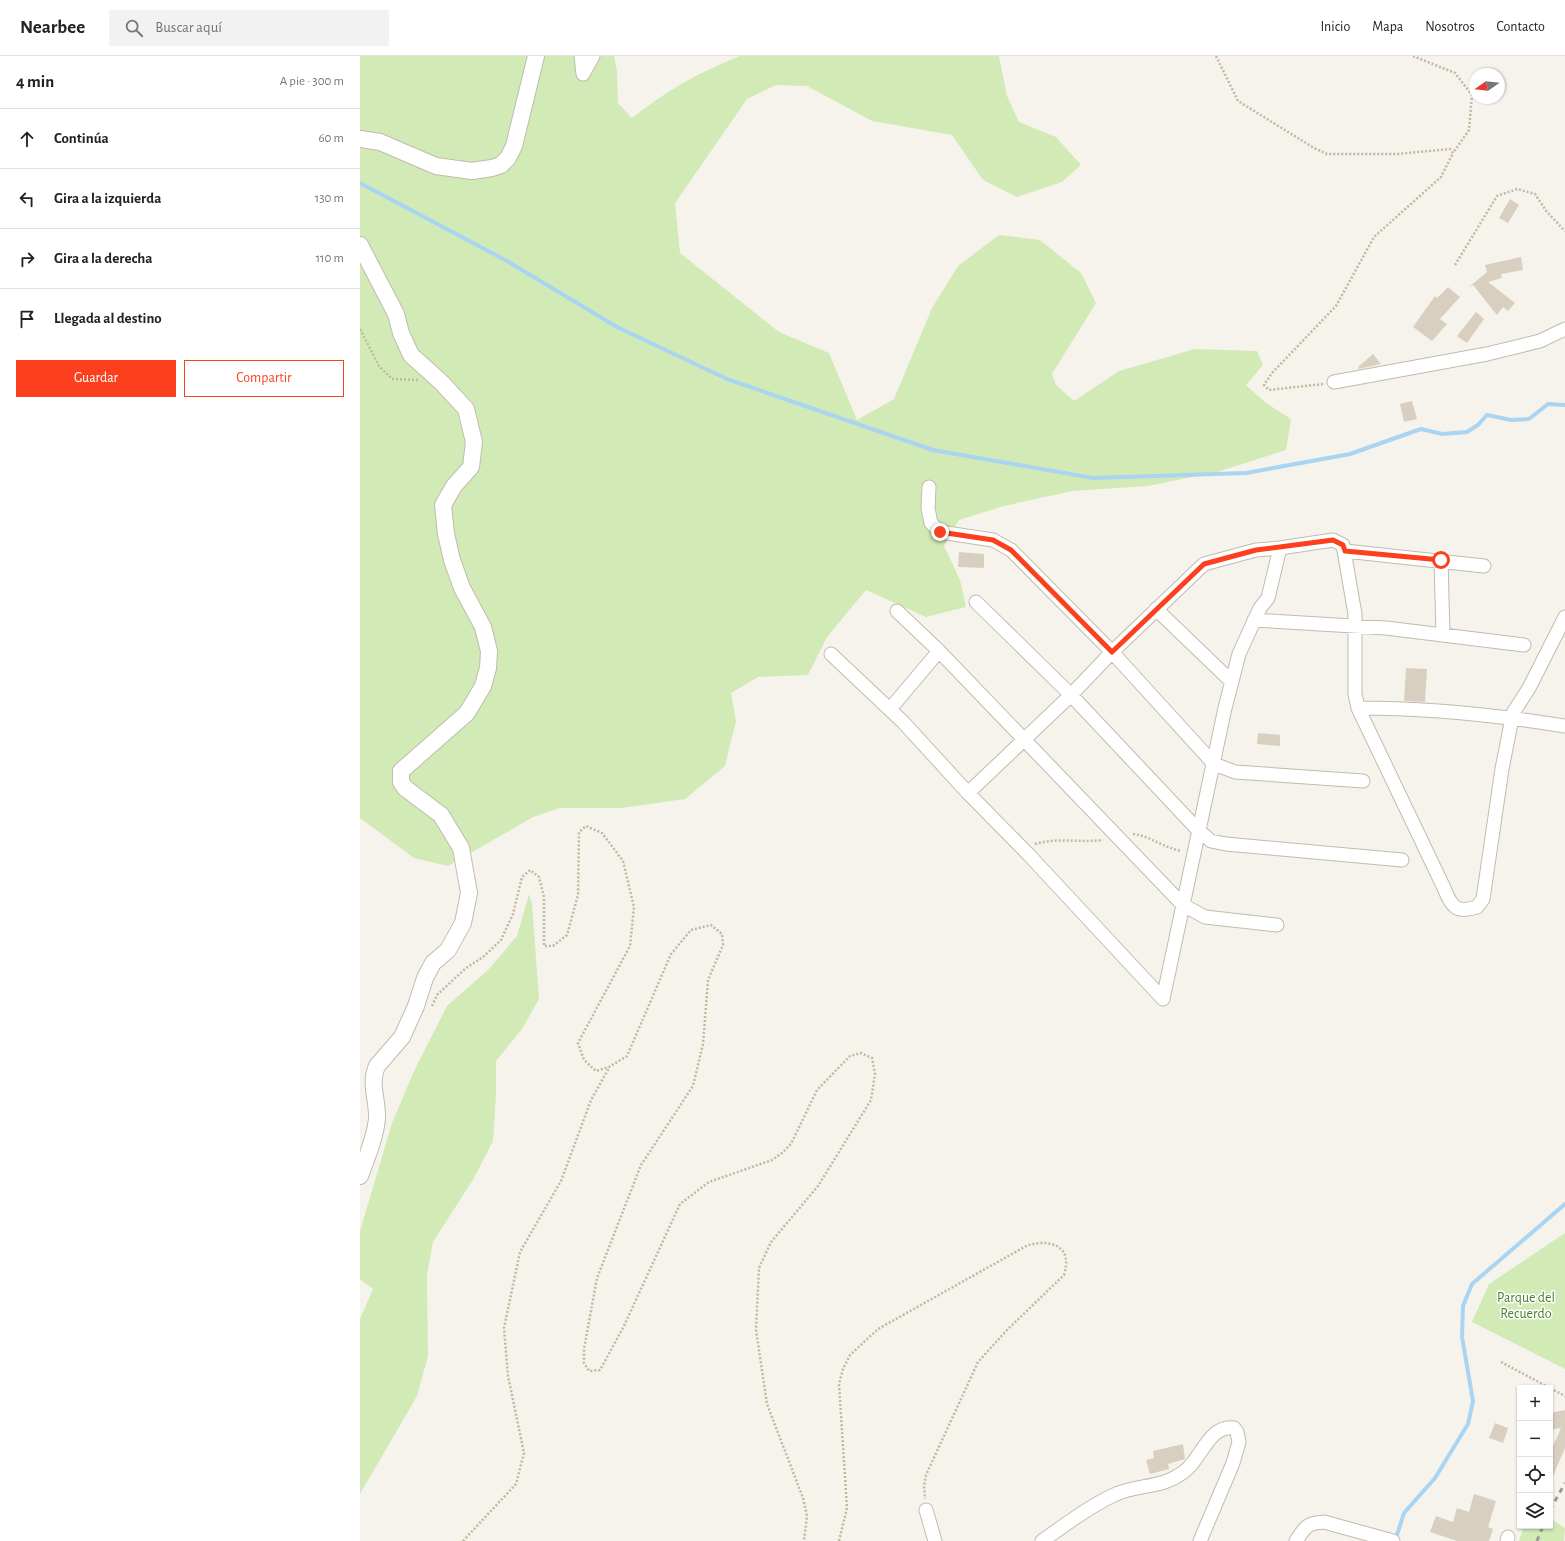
<!DOCTYPE html>
<html lang="es">
<meta charset="utf-8">
<style>
:root{--surface:#fff;--page:#f2f2f2;--text:#222;--muted:#767676;--line:#e0e0e0;--accent:#fc3f1d}
body{margin:0;font-family:"Alegreya Sans",sans-serif;background:var(--page);color:var(--text)}
.controls{position:absolute;right:12px;bottom:12px;display:grid;overflow:hidden;border-radius:0px;box-shadow:0 1px 3px #0004}
.controls button{width:36px;height:36px;display:grid;place-items:center;padding:0;border:0;border-bottom:1px solid var(--line);background:var(--surface);color:var(--text);font:20px sans-serif}
.compass{position:absolute;left:1109px;top:12px;width:36px;height:36px;border-radius:50%;background:var(--surface);box-shadow:0 1px 3px #0004;rotate:256deg}
.stop{position:absolute;width:12px;height:12px;margin:-9px;border:3px solid #fc3f1d;border-radius:50%;background:#fff}
.stop.end{background:#fc3f1d;border-color:#fff;box-shadow:0 1px 4px #0008}
.list{margin:0;padding:0;list-style:none}
h2{display:flex;justify-content:space-between;align-items:center;height:52px;margin:0;padding:0 16px;font-size:17px}
h2 small{font-size:13px;font-weight:400;color:var(--muted)}
.list li{display:grid;grid-template-columns:26px 1fr auto;gap:12px;align-items:center;box-sizing:border-box;height:60px;padding:0 16px;border-top:1px solid var(--line)}
.list b{display:block;font-size:15px;white-space:nowrap}
.list em{font-size:13px;font-style:normal;color:var(--muted)}
.actions{display:flex;gap:8px;padding:12px 16px}
.actions a{flex:1;padding:9px 0;border:1px solid var(--accent);border-radius:0px;text-align:center;font-size:14px;color:var(--accent)}
.actions .main{background:var(--accent);color:#fff}
.icon{flex:none;width:22px;height:22px;fill:none;stroke:currentColor;stroke-width:2;stroke-linecap:round;stroke-linejoin:round}
.map{position:relative;flex:none;width:1205px;height:1485px;overflow:hidden}
header{display:flex;align-items:center;gap:24px;box-sizing:border-box;height:56px;padding:0 20px;background:var(--surface);border-bottom:1px solid var(--line)}
header strong{font-size:19px}
nav{display:flex;gap:22px;margin-inline-start:auto;font-size:14px}
.search{width:280px;height:36px;background:var(--page);display:flex;align-items:center;gap:10px;box-sizing:border-box;padding:0 14px;border-radius:0px;color:var(--muted);font-size:15px}
main{display:flex}
aside{flex:1;background:var(--surface)}
.map>svg:first-child{display:block}
.green{fill:#d2eab5}
.lines{fill:none;stroke-linecap:round;stroke-linejoin:round}
.stream{stroke:#a9d4f2;stroke-width:4}
.building{fill:#d8cfc1}
.minor-casing{stroke:#c2bbae;stroke-width:15}
.tertiary-casing{stroke:#c2bbae;stroke-width:18}
.path{stroke:#c4b79f;stroke-width:2.5;stroke-dasharray:2 2;stroke-linecap:butt}
.minor{stroke:#fff;stroke-width:13}
.tertiary{stroke:#fff;stroke-width:16}
.rail{stroke:#9a9a9a;stroke-width:3;stroke-dasharray:5 5;stroke-linecap:butt}
.route{stroke:#fc3f1d;stroke-width:5}
.labels{text-anchor:middle;dominant-baseline:central;stroke-width:3;stroke-linejoin:round;paint-order:stroke}
.park-label{font-size:14px;fill:#4a7f2a;stroke:#fff}
</style>
<header>
<strong>Nearbee</strong>
<div class="search"><svg class="icon" aria-label="search" viewBox="0 0 24 24"><circle cx="10" cy="10" r="6"/><path d="M15 15l6 6"/></svg>Buscar aquí</div>
<nav><a>Inicio</a><a>Mapa</a><a>Nosotros</a><a>Contacto</a></nav>
</header>
<main>
<aside>
<h2>4 min<small>A pie · 300 m</small></h2>
<ul class="list">
<li><svg class="icon" aria-label="ahead" viewBox="0 0 24 24"><path d="M12 20V5M6 11l6-6 6 6"/></svg><div><b>Continúa</b></div><em>60 m</em></li>
<li><svg class="icon" aria-label="left" viewBox="0 0 24 24"><path d="M17 20v-9H6M10 6l-5 5 5 5"/></svg><div><b>Gira a la izquierda</b></div><em>130 m</em></li>
<li><svg class="icon" aria-label="right" viewBox="0 0 24 24"><path d="M7 20v-9h11M14 6l5 5-5 5"/></svg><div><b>Gira a la derecha</b></div><em>110 m</em></li>
<li><svg class="icon" aria-label="arrive" viewBox="0 0 24 24"><path d="M6 21V4h12l-3 4 3 4H6"/></svg><div><b>Llegada al destino</b></div></li>
</ul>
<div class="actions"><a class="main">Guardar</a><a>Compartir</a></div>
</aside>
<div class="map">
<svg width="1205" height="1485" viewBox="0 0 1205 1485">
<rect width="100%" height="100%" fill="#f6f3ec"/>
<path class="green" d="M0,0H254L257,15L258,47L272,62C306,35 339,16 380,0H639L647,40L659,66L696,81L721,109L702,126L657,141L623,124L592,79L512,65L447,30L416,29L387,43L315,147L320,197L419,276L469,297L497,364L534,343L572,252L598,210L639,179L680,184L721,217L736,247L692,318L696,329L714,345L759,315L835,293L897,295L903,309L886,329L906,347L931,363L926,394L857,416L788,430L712,435L644,450L599,464L584,490L600,524L606,551L566,561L506,534L467,581L448,619L398,621L371,637L376,665L365,710L325,743L262,752H200L173,761L88,810L54,802L0,762Z
M169,838L172,848L179,943L162,973L136,1005V1039L133,1085L114,1122L73,1186L67,1219L68,1300L57,1340L0,1438V1263L13,1233L0,1223V1175L32,1067L54,1015L87,950L129,913L157,880Z
M1205,1177V1313L1112,1266L1129,1228Z
M1190,1462L1205,1472L1204,1485H1159L1164,1470H1190Z"/>
<g class="lines">
<path class="stream" d="M0,127L147,205L257,271L367,323L573,394L733,422L886,417L990,398L1061,373L1082,378L1107,376L1118,369L1127,359L1151,364L1169,363L1188,348L1205,349
M1035,1485L1044,1457L1075,1422L1108,1368L1113,1345L1102,1281L1103,1250L1112,1228L1205,1148"/>
</g>
<path class="building" d="M1150,143L1159,149L1148,167L1139,162Z
M1161,201L1163,214L1141,218L1142,222L1128,226L1155,247L1148,255L1143,251L1137,259L1113,229L1109,231L1127,216L1125,209Z
M1088,231L1100,241L1080,263L1087,268L1072,285L1053,271L1075,240L1077,242Z
M1116,256L1124,263L1107,287L1097,280Z
M1013,298L1021,308L999,313L998,311Z
M1052,345L1057,363L1044,366L1040,348Z
M599,496L624,498V512L598,511Z
M1046,612L1067,613L1065,646L1044,645Z
M898,677L920,679V690L897,688Z
M1205,1354V1392L1190,1427V1397L1201,1372L1190,1374V1357Z
M1135,1367L1148,1372L1143,1387L1129,1382Z
M823,1388L825,1403L808,1408L809,1413L790,1418L786,1404L794,1402L793,1395Z
M1114,1438L1136,1445L1128,1471L1133,1473L1129,1485H1097L1070,1476L1076,1460L1093,1466L1097,1452L1109,1456Z"/>
<g class="lines">
<defs>
<path id="minor" d="M221,0L223,18L233,0
M974,326L1127,298L1180,285L1205,273
M569,431L568,452L571,467L580,476L633,484L651,494L752,596L854,708L875,716L1003,725
M985,495L1124,510
M1081,504L1083,579
M616,546L711,639L839,775L851,785L866,788L1042,804
M796,553L872,626
M537,555L579,595
M894,564L1026,572L1164,589
M471,598L543,666L608,737L711,639L752,596L844,508L896,494L920,492
M998,652C1068,652 1136,659 1205,670
M530,653L579,595L823,849L845,861L917,869
M608,737L669,799L803,943
M803,943L865,652L879,598L900,552L908,542L920,492L973,484L983,489L995,558V638L998,652L1084,832C1091,850 1096,858 1117,851L1123,843L1142,713L1153,657L1169,632L1205,561
M566,1454L575,1485
M682,1485C705,1469 728,1451 754,1439C779,1427 802,1434 826,1414C841,1402 850,1368 874,1372L877,1376L879,1386L873,1407L840,1485
M936,1485C945,1471 947,1467 964,1466L1033,1485
M1147,1485L1148,1481"/>
<path id="tertiary" d="M0,83L20,86L76,110L112,115L132,112L141,109L148,102L154,90L176,0
M0,189L36,258L41,277L51,299L82,327L106,353L114,386L111,411L94,430L83,449L86,478L92,504L102,532L123,571L129,595L128,612L123,630L107,657L41,715V726L45,732L81,759L101,792L109,837L103,867L88,894L73,907L65,922L56,950L42,981L17,1010C9,1027 18,1045 17,1063C15,1082 7,1101 0,1120"/>
</defs>
<use href="#minor" class="minor-casing"/>
<use href="#tertiary" class="tertiary-casing"/>
<path class="path" d="M856,0L878,45L954,92L967,98H1037L1090,93L1093,97L1081,121L1014,181L976,250L912,317L904,329L909,334L963,328
M1053,0L1095,17L1112,39L1109,74L1093,97
M1095,209L1137,140L1157,133L1175,138L1187,156L1205,175
M0,273L19,310L32,323L58,324
M773,778C791,780 803,792 822,795
M675,788C698,781 720,787 743,784
M72,950L77,939L106,912L123,901L141,884L153,858L162,821L170,814L179,821L184,841V890H193L207,879L218,839L219,776L226,770L242,777L263,805L274,851L270,890L218,987L224,1004L236,1015L249,1011L267,1000L311,898L331,874L351,869L362,878L363,889L348,924L343,988L333,1030L281,1109L237,1222L224,1293V1307L229,1315L240,1314L263,1272L320,1148L349,1126L412,1104L422,1097L431,1088L457,1034L490,1000L501,997L512,1002L515,1018L511,1044L458,1130L411,1186L399,1212L396,1274L407,1348L443,1442L447,1460L444,1485
M1141,1306L1205,1340
M103,1485L156,1428L164,1397L148,1320L144,1272L160,1196L201,1125L231,1044L249,1012
M479,1485L487,1452L479,1328L483,1313L490,1299L518,1273L668,1189C692,1183 713,1190 704,1219L646,1275L618,1306L566,1419L564,1430L565,1443"/>
<use href="#minor" class="minor"/>
<use href="#tertiary" class="tertiary"/>
<path class="rail" d="M1190,1454L1205,1427
M1177,1485L1183,1470"/>
</g>
<g class="lines">
<path class="route" d="M580,476L633,484L651,494L752,596L844,508L896,494L973,484L983,489L985,495L1081,504"/>
</g>
<g class="labels">
<g class="park-label">
<text x="1166" y="1242">Parque del<tspan x="1166" dy="16">Recuerdo</tspan></text>
</g>
</g>
</svg>
<div class="controls">
<button>+</button>
<button>−</button>
<button><svg class="icon" aria-label="locate" viewBox="0 0 24 24"><circle cx="12" cy="12" r="6"/><path d="M12 2v4M12 18v4M2 12h4M18 12h4"/></svg></button>
<button><svg class="icon" aria-label="layers" viewBox="0 0 24 24"><path d="M12 4l9 5-9 5-9-5zM3 14l9 5 9-5"/></svg></button>
</div>
<svg class="compass" viewBox="-18 -18 36 36"><path d="M0-13l5 13h-10z" fill="#e53935"/><path d="M0 13l5-13h-10z" fill="#767676"/></svg>
<div class="stop" style="left:1081px;top:504px"></div>
<div class="stop end" style="left:580px;top:476px"></div>
</div>
</main>
